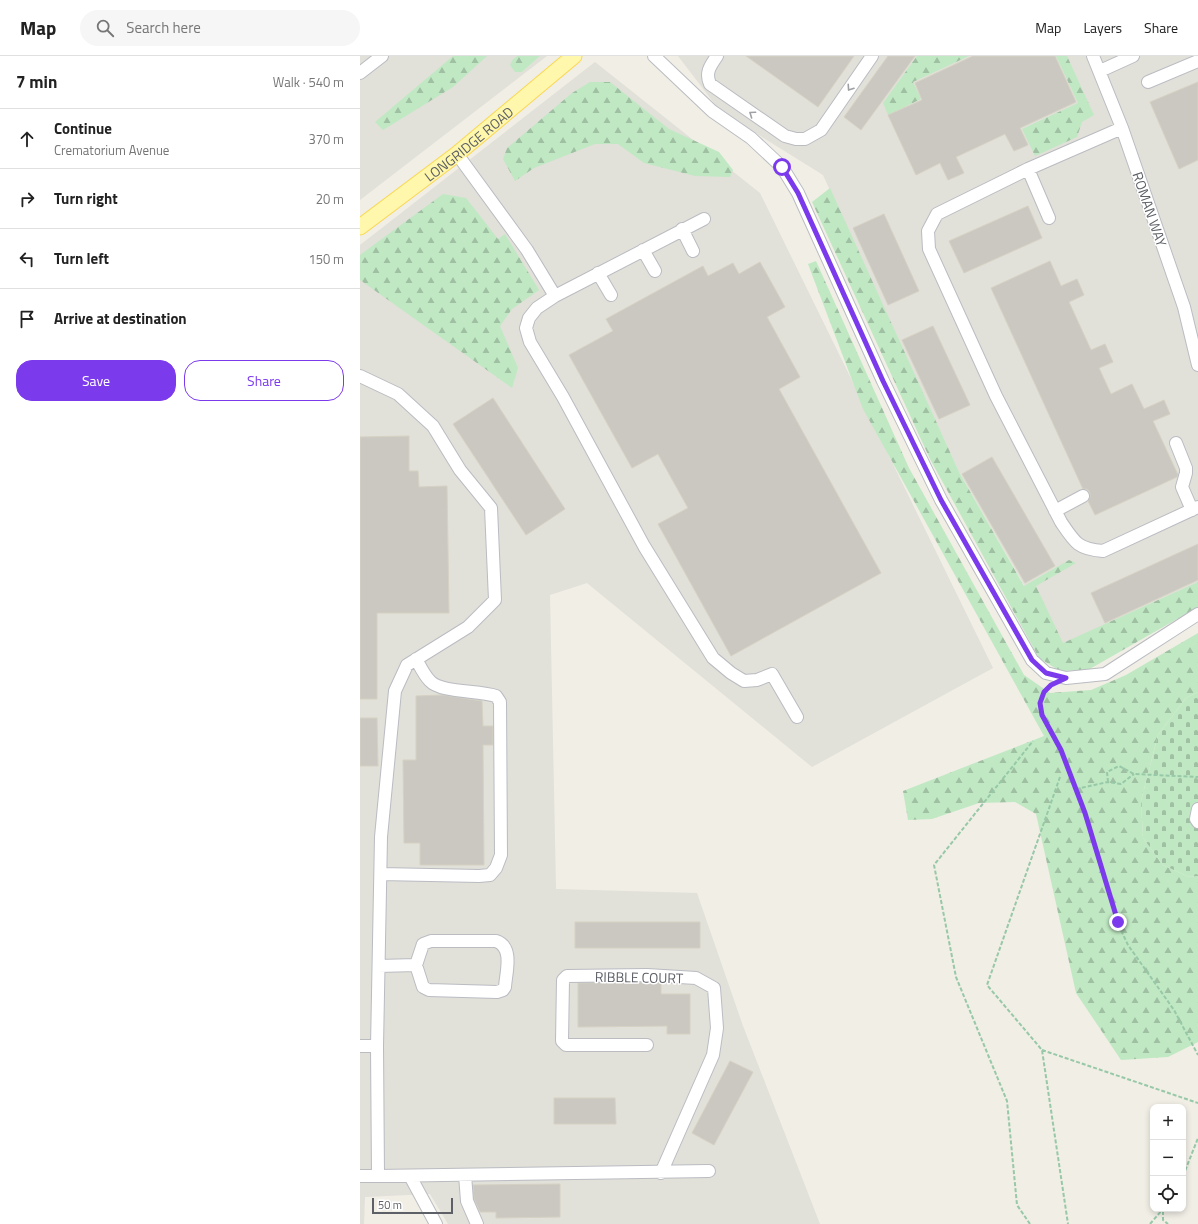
<!DOCTYPE html>
<meta charset="utf-8">
<style>
:root{--surface:#fff;--page:#f6f6f6;--text:#222;--muted:#767676;--line:#e0e0e0;--accent:#7c3aed}
body{margin:0;font-family:"Titillium Web",sans-serif;background:var(--page);color:var(--text)}
.controls{position:absolute;right:12px;bottom:12px;display:grid;overflow:hidden;border-radius:8px;box-shadow:0 2px 6px #0003}
.controls button{width:36px;height:36px;display:grid;place-items:center;padding:0;border:0;border-bottom:1px solid var(--line);background:var(--surface);color:var(--text);font:20px sans-serif}
.scale{position:absolute;left:12px;bottom:10px;width:81px;box-sizing:border-box;padding-left:4px;border:2px solid #5d6066;border-top:0;font-size:11px;line-height:14px;white-space:nowrap;color:#5d6066;-webkit-text-stroke:3px #fff;paint-order:stroke}
.stop{position:absolute;width:12px;height:12px;margin:-9px;border:3px solid #7c3aed;border-radius:50%;background:#fff}
.stop.end{background:#7c3aed;border-color:#fff;box-shadow:0 1px 4px #0008}
.list{margin:0;padding:0;list-style:none}
h2{display:flex;justify-content:space-between;align-items:center;height:52px;margin:0;padding:0 16px;font-size:17px}
h2 small{font-size:13px;font-weight:400;color:var(--muted)}
.list li{display:grid;grid-template-columns:26px 1fr auto;gap:12px;align-items:center;box-sizing:border-box;height:60px;padding:0 16px;border-top:1px solid var(--line)}
.list b{display:block;font-size:15px;white-space:nowrap}
.list p{margin:0;font-size:13px;white-space:nowrap;color:var(--muted)}
.list em{font-size:13px;font-style:normal;color:var(--muted)}
.actions{display:flex;gap:8px;padding:12px 16px}
.actions a{flex:1;padding:9px 0;border:1px solid var(--accent);border-radius:16px;text-align:center;font-size:14px;color:var(--accent)}
.actions .main{background:var(--accent);color:#fff}
.icon{flex:none;width:22px;height:22px;fill:none;stroke:currentColor;stroke-width:2;stroke-linecap:round;stroke-linejoin:round}
.map{position:relative;flex:none;width:838px;height:1168px;overflow:hidden}
header{display:flex;align-items:center;gap:24px;box-sizing:border-box;height:56px;padding:0 20px;background:var(--surface);border-bottom:1px solid var(--line)}
header strong{font-size:19px}
nav{display:flex;gap:22px;margin-inline-start:auto;font-size:14px}
.search{width:280px;height:36px;background:var(--page);display:flex;align-items:center;gap:10px;box-sizing:border-box;padding:0 14px;border-radius:22px;color:var(--muted);font-size:15px}
main{display:flex}
aside{flex:1;background:var(--surface)}
.map>svg:first-child{display:block}
.industrial{fill:#e1e0d9}
.forest{fill:url(#forest-firs)}
.cemetery{fill:url(#cemetery-stones)}
.building{fill:#cbc8c2;stroke:#d5d1c3}
.lines{fill:none;stroke-linecap:round;stroke-linejoin:round}
.minor-casing{stroke:#babcc2;stroke-width:14}
.major-casing{stroke:#fad754;stroke-width:17}
.path{stroke:#97c8a8;stroke-width:2;stroke-dasharray:4 2;stroke-linecap:butt}
.minor{stroke:#fff;stroke-width:12}
.major{stroke:#fff7ab;stroke-width:15}
.oneway{stroke:#9ea0a3}
.route{stroke:#7c3aed;stroke-width:5}
.labels{text-anchor:middle;dominant-baseline:central;stroke-width:3;stroke-linejoin:round;paint-order:stroke}
.street-label{font-size:14px;fill:#5d6066;stroke:#fff}
</style>
<header>
<strong>Map</strong>
<div class="search"><svg class="icon" aria-label="search" viewBox="0 0 24 24"><circle cx="10" cy="10" r="6"/><path d="M15 15l6 6"/></svg>Search here</div>
<nav><a>Map</a><a>Layers</a><a>Share</a></nav>
</header>
<main>
<aside>
<h2>7 min<small>Walk · 540 m</small></h2>
<ul class="list">
<li><svg class="icon" aria-label="ahead" viewBox="0 0 24 24"><path d="M12 20V5M6 11l6-6 6 6"/></svg><div><b>Continue</b><p>Crematorium Avenue</p></div><em>370 m</em></li>
<li><svg class="icon" aria-label="right" viewBox="0 0 24 24"><path d="M7 20v-9h11M14 6l5 5-5 5"/></svg><div><b>Turn right</b></div><em>20 m</em></li>
<li><svg class="icon" aria-label="left" viewBox="0 0 24 24"><path d="M17 20v-9H6M10 6l-5 5 5 5"/></svg><div><b>Turn left</b></div><em>150 m</em></li>
<li><svg class="icon" aria-label="arrive" viewBox="0 0 24 24"><path d="M6 21V4h12l-3 4 3 4H6"/></svg><div><b>Arrive at destination</b></div></li>
</ul>
<div class="actions"><a class="main">Save</a><a>Share</a></div>
</aside>
<div class="map">
<svg width="838" height="1168" viewBox="0 0 838 1168">
<defs>
<pattern id="forest-firs" width="22" height="20" patternUnits="userSpaceOnUse"><rect width="22" height="20" fill="#c0e9c3"/><path d="M5 1l3.5 6h-7zM16 11l3.5 6h-7z" fill="#9fc0a2"/></pattern>
<pattern id="cemetery-stones" width="16" height="16" patternUnits="userSpaceOnUse"><rect width="16" height="16" fill="#c0e9c3"/><path d="M2 7V4a2 2 0 0 1 4 0v3zM10 15v-3a2 2 0 0 1 4 0v3z" fill="#9fc0a2"/></pattern>
</defs>
<rect width="100%" height="100%" fill="#f0eee5"/>
<path class="industrial" d="M0,0H157L153,3L162,16L180,0H187L0,144Z
M318,0H838V542L694,597L664,529L600,418L463,119L360,55Z
M235,6L400,137L633,612L452,711L227,527L190,539L196,833L337,837L383,970L460,1168H88L70,1138L5,1141L4,1168H0V189Z"/>
<path class="forest" d="M93,0H127L93,31L23,74L15,66Z
M157,0H180L162,16H155L150,9L153,3Z
M557,0H609L553,26L561,43L528,59L523,47Z
M696,0H707L734,59L722,66L717,81L675,100L662,73L718,47Z
M230,26H250L309,73L359,96L373,114L370,121L335,120L284,107L258,88H235L174,112L155,125L143,103L147,92L212,37Z
M470,132L600,418L664,530L709,504L716,507L676,530L703,587L838,526V551L728,614L700,615L679,602L570,403L452,146Z
M83,138L106,142L138,183L145,178L179,234L152,253L140,270L158,312L152,332L0,224V199Z
M456,205L549,412L664,619L690,637L731,634L766,619L838,577V636L826,642L798,679L781,745L783,782L803,809L829,821L838,820V986L808,1001L761,1004L716,937L676,758L655,746L619,747L572,763L548,764L543,735L684,680L503,353L448,208Z"/>
<path class="cemetery" d="M838,636V820L829,821L803,809L783,782L781,745L798,679L826,642Z"/>
<path class="building" d="M386,0H494L458,51Z
M528,0H555L501,74L484,61Z
M613,0H695L716,46L660,72L668,89L654,95L645,78L596,101L604,117L588,124L580,107L556,119L528,59L562,44L555,27Z
M838,26V104L819,113L790,46Z
M668,150L682,182L604,217L589,185Z
M524,158L559,235L528,249L493,172Z
M690,205L701,230L717,223L724,239L709,246L731,294L745,288L753,306L739,312L751,338L772,328L784,353L804,344L810,358L793,365L818,419L817,421L735,459L728,445L730,441V437L727,433H723L631,232Z
M400,206L425,251L407,261L440,321L419,333L521,517L371,600L298,468L328,452L298,398L272,412L209,299L253,275L246,263L343,210L348,220L373,207L379,218Z
M573,270L610,349L579,363L542,284Z
M133,342L205,453L166,479L93,368Z
M49,380V415H58L59,431L87,430L89,557H17V643H0V381Z
M632,401L695,510L665,527L602,418Z
M838,488V524L745,567L731,537Z
M83,639L122,645L123,670H133V689H123L124,809H60V787H44L43,704H56V640Z
M0,662H17L18,710H0Z
M215,866H340V892H215Z
M287,926L301,927V938H330V978H307V970L218,971V927Z
M370,1005L393,1016L354,1089L332,1077Z
M194,1042H255L256,1068H194Z
M200,1128V1161L136,1162V1156H120L114,1143L113,1129Z"/>
<g class="lines">
<defs>
<path id="minor" d="M294,0L352,55L391,82L422,111L438,137L523,325L581,444L672,604L686,617L706,622L745,618L838,558
M357,0C350,10 345,17 350,28L425,80L436,83H445L461,74L512,0
M733,0L762,72L824,251L838,309
M740,15L773,0
M0,17L22,0
M788,26L838,5
M762,72L668,113L577,158L568,175L569,193L636,340L701,466C715,487 718,493 743,495L838,451
M97,98L167,194L195,240L344,163
M668,113L689,162
M322,173L333,195
M283,194L295,215
M238,217L251,239
M195,240L177,252L169,262L166,272L170,286L203,341L284,490L353,602L371,617L384,625L397,624L412,618L437,661
M0,320L38,338L73,370L100,414L131,452L135,544L108,571L47,609L35,635L21,781L17,990L18,1120H0
M816,387L826,412V417L822,431L832,454
M695,455L723,440
M838,753L836,763L838,766
M21,818L119,820L130,819L136,812L141,799L140,646L136,640C119,634 81,637 70,625C64,619 60,610 56,603
M19,910L56,909L63,888L71,885H136C154,891 146,916 145,931L143,934L137,936L69,934L63,931L56,909
M287,989H206L202,985L203,924L207,920L287,919L336,922L354,932L357,972L353,999L301,1117
M0,990H17
M105,1119L107,1145L117,1168
M18,1120L349,1115
M50,1120L76,1168"/>
<g id="major">
<path id="s1" d="M0,171L97,98L214,0"/>
</g>
</defs>
<use href="#minor" class="minor-casing"/>
<use href="#major" class="major-casing"/>
<path class="path" d="M691,630L684,636L680,647L681,659L701,694L725,757L757,866L768,889L814,954L838,999
M700,721L627,929L682,994L708,1168
M748,726L747,716L759,710L774,718L838,721
M716,733L748,726L761,728L774,718
M682,994L838,1047
M823,1120L838,1082
M803,1155V1164L808,1168
M670,1168L657,1149L647,1045L596,921L574,809L673,685
M790,1168L803,1153"/>
<use href="#minor" class="minor"/>
<use href="#major" class="major"/>
</g>
<defs><path id="oneway-chevron" d="M-2-3.5L2.5 0L-2 3.5" fill="none" stroke-width="1.6" stroke-linecap="round" stroke-linejoin="round"/></defs>
<g class="oneway">
<use href="#oneway-chevron" transform="translate(490 32) rotate(124)"/>
<use href="#oneway-chevron" transform="translate(392 58) rotate(-145)"/>
</g>
<g class="lines">
<path class="route" d="M422,111L438,137L523,325L581,444L672,604L686,617L706,622L691,629L684,636L680,647L682,659L701,694L725,757L758,866"/>
</g>
<g class="labels">
<g class="street-label">
<text stroke="none"><textPath href="#s1" startOffset="137">LONGRIDGE ROAD</textPath></text>
<text transform="translate(790 153) rotate(71)">ROMAN WAY</text>
<text transform="translate(279 921) rotate(1)">RIBBLE COURT</text>
</g>
</g>
</svg>
<div class="controls">
<button>+</button>
<button>−</button>
<button><svg class="icon" aria-label="locate" viewBox="0 0 24 24"><circle cx="12" cy="12" r="6"/><path d="M12 2v4M12 18v4M2 12h4M18 12h4"/></svg></button>
</div>
<div class="scale">50 m</div>
<div class="stop" style="left:422px;top:111px"></div>
<div class="stop end" style="left:758px;top:866px"></div>
</div>
</main>
